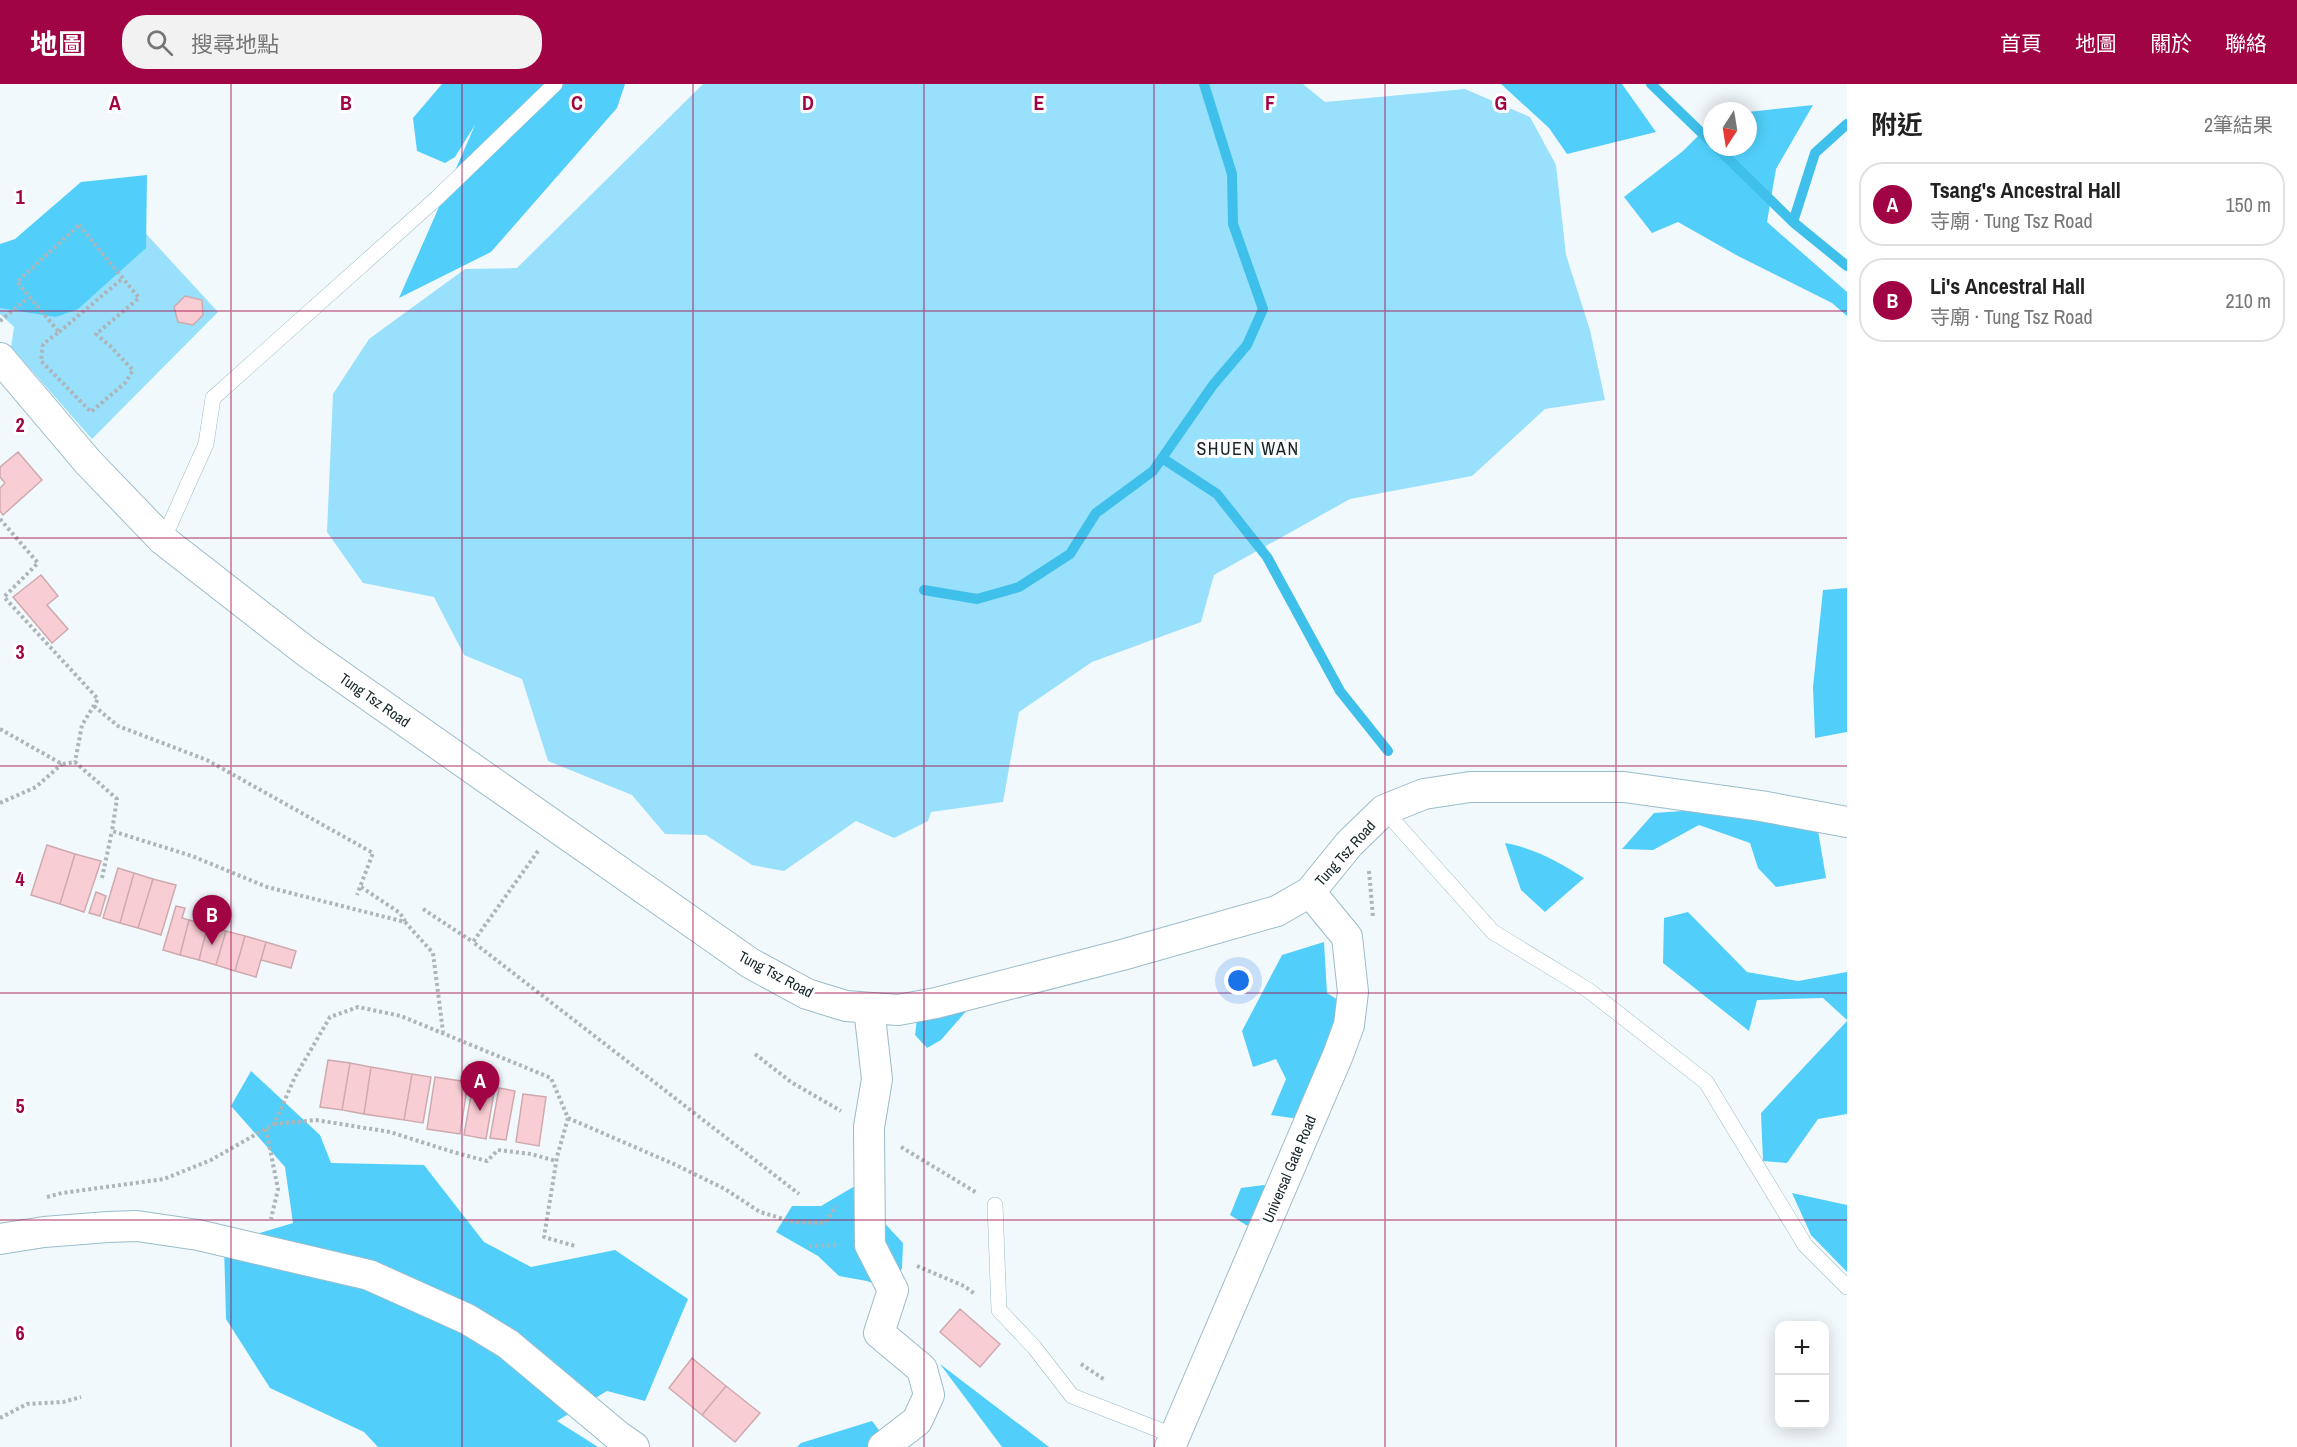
<!DOCTYPE html>
<html lang="zh-TW">
<meta charset="utf-8">
<style>
:root{--surface:#fff;--page:#f2f2f2;--text:#222;--muted:#767676;--line:#e0e0e0;--accent:#a00444}
body{margin:0;font-family:"Archivo Narrow","Noto Sans TC",sans-serif;background:var(--page);color:var(--text)}
.controls{position:absolute;right:18px;bottom:18px;display:grid;overflow:hidden;border-radius:12px;box-shadow:0 3px 15px #0003}
.controls button{width:54px;height:54px;display:grid;place-items:center;padding:0;border:0;border-bottom:2px solid var(--line);background:var(--surface);color:var(--text);font:30px sans-serif}
.compass{position:absolute;left:1703px;top:18px;width:54px;height:54px;border-radius:50%;background:var(--surface);box-shadow:0 3px 15px #0003;rotate:192deg}
.you{position:absolute;left:1239px;top:897px;width:21px;height:21px;margin:-15px;border:4px solid #fff;border-radius:50%;background:#1a73e8;box-shadow:0 0 0 9px #1a73e833}
.badge{display:grid;place-items:center;width:39px;height:39px;border-radius:50%;background:var(--accent);color:#fff;font-size:20px;font-weight:700}
.pin{position:absolute;translate:-50% -50px;filter:drop-shadow(0 2px 3px #0008)}
.pin::after{content:'';position:absolute;top:32px;width:21px;height:18px;background:inherit;clip-path:polygon(0 0,100% 0,50% 100%)}
.list{margin:0;padding:0;list-style:none}
h2{display:flex;justify-content:space-between;align-items:center;height:78px;margin:0;padding:0 24px;font-size:26px}
h2 small{font-size:20px;font-weight:400;color:var(--muted)}
.list li{display:grid;grid-template-columns:39px 1fr auto;gap:18px;align-items:center;box-sizing:border-box;height:84px;margin:0 12px 12px;padding:0 12px;border:2px solid var(--line);border-radius:24px}
.list b{display:block;font-size:22px;white-space:nowrap}
.list p{margin:0;font-size:20px;white-space:nowrap;color:var(--muted)}
.list em{font-size:20px;font-style:normal;color:var(--muted)}
.icon{flex:none;width:33px;height:33px;fill:none;stroke:currentColor;stroke-width:2;stroke-linecap:round;stroke-linejoin:round}
.map{position:relative;flex:none;width:1847px;height:1363px;overflow:hidden}
header{display:flex;align-items:center;gap:36px;box-sizing:border-box;height:84px;padding:0 30px;background:var(--accent);color:#fff}
header strong{font-size:28px}
nav{display:flex;gap:33px;margin-inline-start:auto;font-size:21px}
.search{width:420px;height:54px;background:var(--page);display:flex;align-items:center;gap:15px;box-sizing:border-box;padding:0 21px;border-radius:24px;color:var(--muted);font-size:22px}
main{display:flex}
aside{flex:1;background:var(--surface)}
.map>svg:first-child{display:block}
.green{fill:#99e0fc}
.forest{fill:#51cffa}
.lines{fill:none;stroke-linecap:round;stroke-linejoin:round}
.stream{stroke:#3fc0eb;stroke-width:10}
.building{fill:#f9cdd4;stroke:#ceaaaf;stroke-width:1.5}
.lane-casing{stroke:#9abcca;stroke-width:16}
.street-casing{stroke:#9abcca;stroke-width:32}
.path{stroke:#acb5b9;stroke-width:4;stroke-dasharray:3 3;stroke-linecap:butt}
.lane{stroke:#fff;stroke-width:15}
.street{stroke:#fff;stroke-width:30}
.grid{fill:none;stroke:#a00444;stroke-width:1.5;stroke-opacity:0.55}
.labels{text-anchor:middle;dominant-baseline:central;stroke-width:6;stroke-linejoin:round;paint-order:stroke}
.street-label{font-size:15px;fill:#17252a;stroke:#fff}
.quarter-label{font-size:18px;letter-spacing:1.5px;fill:#17252a;stroke:#fff}
.grid-label{font-size:20px;text-anchor:middle;font-weight:bold;fill:#a00444;stroke:#fff;stroke-width:6;stroke-linejoin:round;paint-order:stroke}
</style>
<header>
<strong>地圖</strong>
<div class="search"><svg class="icon" aria-label="search" viewBox="0 0 24 24"><circle cx="10" cy="10" r="6"/><path d="M15 15l6 6"/></svg>搜尋地點</div>
<nav><a>首頁</a><a>地圖</a><a>關於</a><a>聯絡</a></nav>
</header>
<main>
<div class="map">
<svg width="1847" height="1363" viewBox="0 0 1847 1363">
<rect width="100%" height="100%" fill="#f2f9fc"/>
<path class="green" d="M703,0H1303L1325,18L1465,5L1530,33L1556,81L1566,171L1590,246L1605,316L1545,325L1472,392L1350,415L1214,491L1201,538L1092,578L1019,628L1003,718L931,728L928,737L894,754L856,737L784,787L752,781L706,751L665,750L632,711L548,677L522,595L464,571L434,513L363,499L327,448L333,310L369,255L465,185L517,184Z
M103,103L218,228L92,355L11,263L14,243L0,230V196Z"/>
<path class="forest" d="M442,0H625L617,24L491,168L399,214L475,41L455,73L445,79L417,67L413,34Z
M1501,0H1622L1656,48L1567,70L1549,44Z
M1813,21L1776,85L1767,138L1847,208V232L1832,219L1738,172L1678,138L1652,149L1624,113L1683,67L1712,38V63H1748V28Z
M147,91L146,164L78,225L56,233L0,224V160L15,155L81,98Z
M1847,504V648L1815,654L1813,603L1823,506Z
M1710,725L1818,747L1826,794L1776,803L1758,784L1750,759L1699,741L1653,766L1622,765L1654,729Z
M1505,759C1534,764 1559,778 1584,794L1545,828L1521,806Z
M1688,828L1747,888L1798,897L1847,888V936L1823,914L1757,916L1749,947L1663,879L1664,834Z
M1324,858L1327,909L1357,928L1321,1038L1271,1031L1286,995L1276,975L1253,983L1242,947L1282,871Z
M920,912L968,925L941,956L927,964L915,951Z
M1847,937V1030L1818,1035L1787,1079L1763,1077L1761,1029Z
M251,987L320,1051L331,1079L424,1081L484,1158L531,1183L615,1166L688,1215L645,1317L607,1307L557,1337L598,1363H378L364,1348L270,1304L226,1235L224,1160L293,1139L285,1083L231,1022Z
M860,1099L876,1130L903,1159L902,1185L879,1202L867,1197L839,1192L818,1172L776,1148L792,1122H821Z
M1264,1101L1283,1110L1271,1148L1246,1141L1230,1131L1241,1104Z
M1792,1109L1847,1121V1188L1811,1151Z
M940,1280L1049,1363H1002Z
M872,1337L892,1363H797L801,1359Z"/>
<g class="lines">
<path class="stream" d="M1651,0L1712,59
M1716,63L1793,138L1847,182
M1793,138L1815,69L1847,40
M1162,374L1217,410L1267,473L1340,607L1388,667
M924,506L977,515L1019,503L1070,470L1096,429L1153,387L1213,301L1247,261L1263,225L1233,140L1232,90L1204,0"/>
</g>
<path class="building" d="M185,212L202,216L203,231L193,241L178,238L174,223Z
M18,368L42,396L3,431L0,427V404L5,399L0,393V383Z
M41,491L58,512L47,521L68,545L52,559L13,513Z
M47,761L75,770L60,820L31,811Z
M75,770L101,777L84,828L60,820Z
M118,784L134,789L120,839L103,834Z
M134,789L153,795L138,844L120,839Z
M153,795L176,801L161,851L138,844Z
M96,808L106,812L100,832L89,829Z
M176,822L185,824L182,834L189,836L180,871L163,866Z
M189,836L208,841L199,876L180,871Z
M208,841L226,847L216,881L199,876Z
M226,847L245,852L235,887L216,881Z
M245,852L266,858L256,893L235,887Z
M266,858L296,867L291,884L261,876Z
M328,976L350,979L342,1026L320,1023Z
M350,979L371,983L364,1030L342,1026Z
M371,983L412,990L404,1036L364,1030Z
M412,990L431,993L423,1039L404,1036Z
M435,993L468,998L460,1050L427,1045Z
M473,1000L495,1003L486,1055L464,1051Z
M499,1004L515,1007L506,1056L490,1054Z
M523,1010L546,1013L539,1062L516,1058Z
M960,1225L1000,1260L980,1283L940,1248Z
M692,1274L726,1302L702,1331L669,1304Z
M726,1302L760,1329L735,1358L702,1331Z"/>
<g class="lines">
<defs>
<path id="lane" d="M163,456L206,360L213,314L437,114L555,0
M1384,726L1493,848L1588,906L1706,998L1805,1161L1847,1203
M995,1121L999,1226L1034,1263L1072,1312L1175,1352"/>
<path id="street" d="M0,274L88,378L163,456L308,569L750,879L807,910L846,922L898,926L936,919L1122,871L1277,827L1310,808L1349,760L1384,726L1424,710L1470,703H1624L1761,722L1847,738
M869,924L877,995L869,1043L870,1161L893,1206L879,1249L922,1285L929,1311L917,1337L883,1363
M0,1155L44,1148L108,1143L137,1142L198,1151L369,1191L467,1235L508,1260L618,1352L634,1363
M1170,1363L1338,971L1349,941L1353,908L1347,853L1310,808"/>
</defs>
<use href="#lane" class="lane-casing"/>
<use href="#street" class="street-casing"/>
<path class="path" d="M79,141L139,214L96,250L110,262L133,286L125,299L91,328L41,277L43,260L59,248L17,198Z
M0,237L28,214
M59,248L123,194
M0,435L38,479L4,513L98,615L82,641L75,678
M94,622L118,642L207,676L373,769L357,811
M0,645L62,680L75,678L117,715L112,747L192,772L267,803L405,838L433,869L443,948
M0,719L36,703L62,680
M538,767L473,858L799,1110
M1369,787L1373,833
M102,794L112,747
M361,803L400,829L405,837
M423,825L473,858
M755,970L791,998L841,1027
M568,1034L557,1073L544,1153L575,1162
M274,1040L316,1036L390,1048L453,1068L487,1077L498,1066L531,1070L556,1077
M266,1045L278,1105L271,1135
M901,1063L977,1109
M47,1113L62,1109L164,1095L211,1076L274,1040L295,993L330,933L358,923L401,932L551,994L568,1034L676,1081L725,1105L760,1128L794,1138L825,1139L836,1122
M809,1162L838,1161
M917,1182L964,1202L975,1210
M1081,1280L1105,1296
M0,1334L27,1320L63,1318L81,1313"/>
<use href="#lane" class="lane"/>
<use href="#street" class="street"/>
</g>
<path class="grid" d="M231,0V1363M462,0V1363M693,0V1363M924,0V1363M1154,0V1363M1385,0V1363M1616,0V1363M0,227H1847M0,454H1847M0,682H1847M0,909H1847M0,1136H1847"/>
<g class="labels">
<g class="street-label">
<text transform="translate(375 616) rotate(35)">Tung Tsz Road</text>
<text transform="translate(1345 769) rotate(-48)">Tung Tsz Road</text>
<text transform="translate(776 890) rotate(28)">Tung Tsz Road</text>
<text transform="translate(1289 1085) rotate(-67)">Universal Gate Road</text>
</g>
<g class="quarter-label">
<text x="1248" y="364">SHUEN WAN</text>
</g>
</g>
<g class="grid-label">
<text x="115" y="26">A</text>
<text x="346" y="26">B</text>
<text x="577" y="26">C</text>
<text x="808" y="26">D</text>
<text x="1039" y="26">E</text>
<text x="1270" y="26">F</text>
<text x="1501" y="26">G</text>
<text x="20" y="120">1</text>
<text x="20" y="348">2</text>
<text x="20" y="575">3</text>
<text x="20" y="802">4</text>
<text x="20" y="1029">5</text>
<text x="20" y="1256">6</text>
</g>
</svg>
<div class="controls">
<button>+</button>
<button>−</button>
</div>
<svg class="compass" viewBox="-18 -18 36 36"><path d="M0-13l5 13h-10z" fill="#e53935"/><path d="M0 13l5-13h-10z" fill="#767676"/></svg>
<div class="you"></div>
<div class="pin badge" style="left:480px;top:1027px">A</div>
<div class="pin badge" style="left:212px;top:861px">B</div>
</div>
<aside>
<h2>附近<small>2筆結果</small></h2>
<ul class="list">
<li><span class="badge">A</span><div><b>Tsang's Ancestral Hall</b><p>寺廟 · Tung Tsz Road</p></div><em>150 m</em></li>
<li><span class="badge">B</span><div><b>Li's Ancestral Hall</b><p>寺廟 · Tung Tsz Road</p></div><em>210 m</em></li>
</ul>
</aside>
</main>
